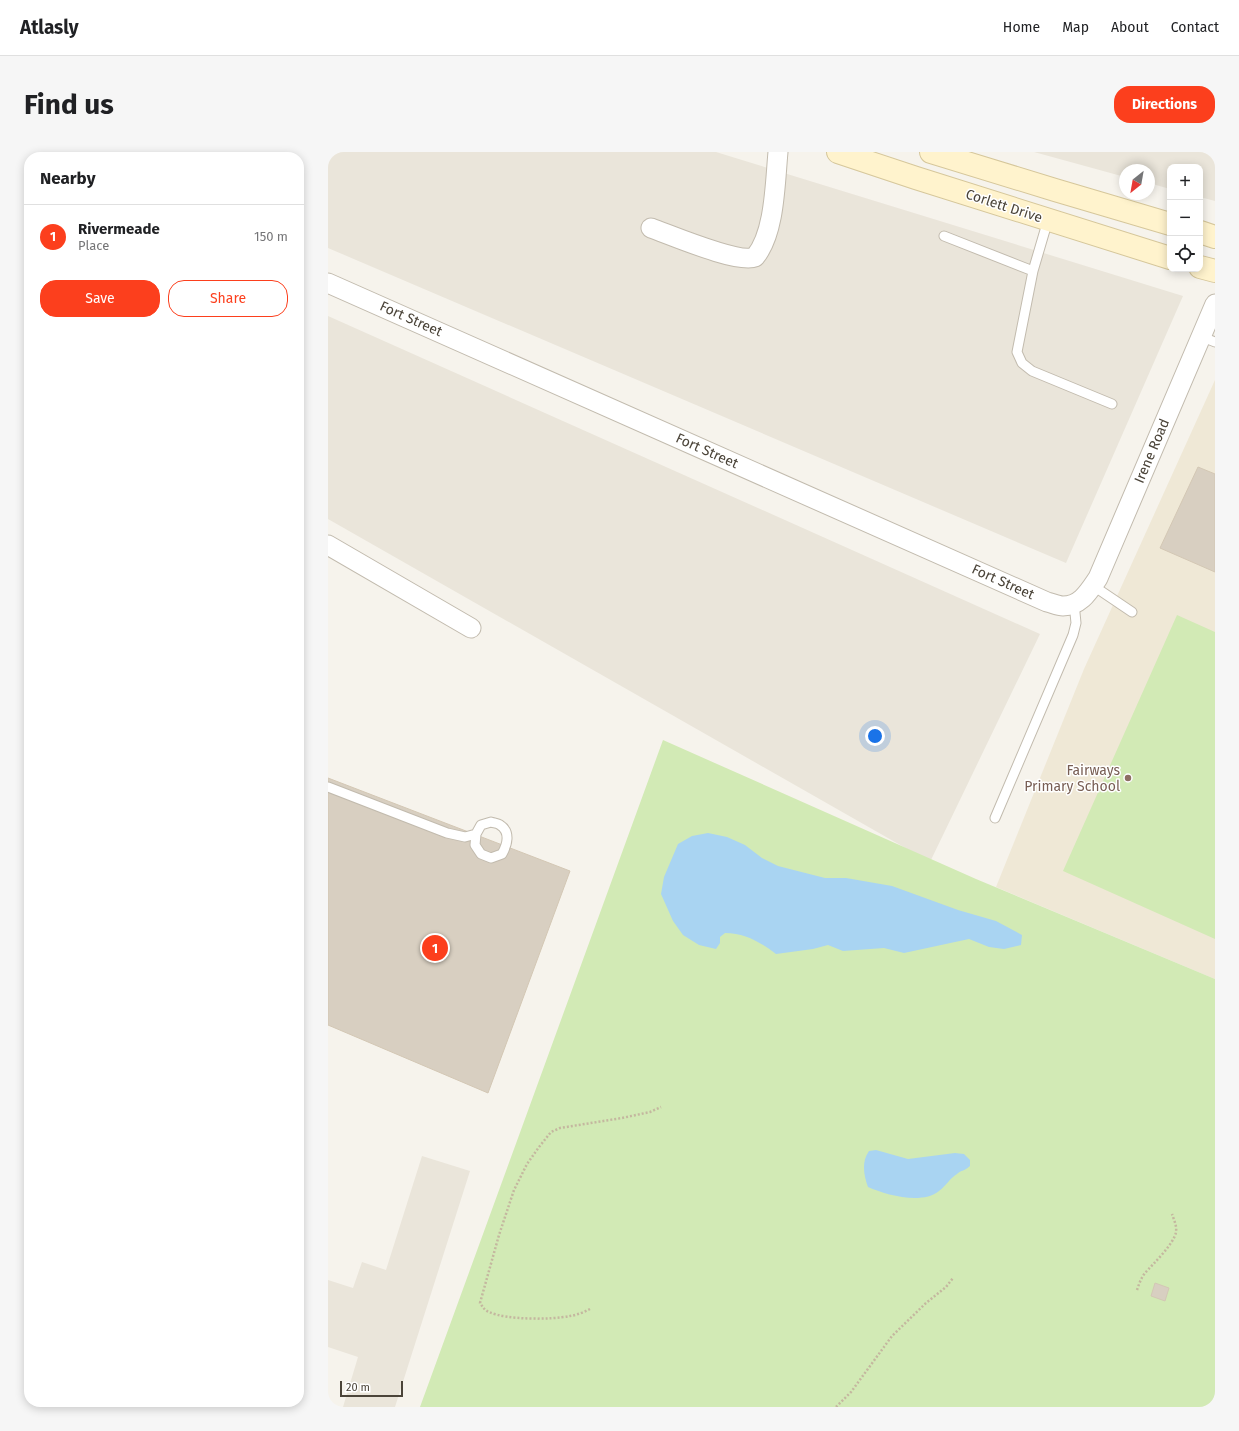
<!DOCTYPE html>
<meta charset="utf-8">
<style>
:root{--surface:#fff;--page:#f6f6f6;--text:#202124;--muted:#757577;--line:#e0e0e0;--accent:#fc3f1d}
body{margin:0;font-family:"Fira Sans",sans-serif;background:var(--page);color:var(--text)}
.controls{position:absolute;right:12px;top:12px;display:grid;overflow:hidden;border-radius:8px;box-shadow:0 2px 10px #0003}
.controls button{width:36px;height:36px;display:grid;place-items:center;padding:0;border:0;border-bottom:1px solid var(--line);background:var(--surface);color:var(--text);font:20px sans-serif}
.compass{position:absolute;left:791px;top:12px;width:36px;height:36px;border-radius:50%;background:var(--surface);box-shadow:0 2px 10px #0003;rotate:211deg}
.scale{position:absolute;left:12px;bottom:10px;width:63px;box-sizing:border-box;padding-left:4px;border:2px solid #4b4439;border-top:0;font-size:11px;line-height:14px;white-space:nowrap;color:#4b4439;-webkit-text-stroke:3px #fff;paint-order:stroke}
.you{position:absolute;left:547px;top:584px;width:14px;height:14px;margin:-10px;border:3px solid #fff;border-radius:50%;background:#1a73e8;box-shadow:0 0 0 6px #1a73e833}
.badge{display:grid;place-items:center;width:26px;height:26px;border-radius:50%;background:var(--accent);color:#fff;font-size:13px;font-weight:700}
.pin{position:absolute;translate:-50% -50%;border:2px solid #fff;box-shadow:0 1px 4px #0006}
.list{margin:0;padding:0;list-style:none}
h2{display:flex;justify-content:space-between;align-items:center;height:52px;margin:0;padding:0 16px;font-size:17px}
h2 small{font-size:13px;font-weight:400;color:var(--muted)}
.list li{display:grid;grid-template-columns:26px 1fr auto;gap:12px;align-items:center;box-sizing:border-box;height:64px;padding:0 16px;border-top:1px solid var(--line)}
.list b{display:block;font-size:15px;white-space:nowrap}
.list p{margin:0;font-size:13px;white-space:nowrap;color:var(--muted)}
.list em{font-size:13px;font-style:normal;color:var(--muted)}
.actions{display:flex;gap:8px;padding:12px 16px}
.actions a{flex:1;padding:9px 0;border:1px solid var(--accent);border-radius:16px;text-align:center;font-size:14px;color:var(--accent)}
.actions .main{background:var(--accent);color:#fff}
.icon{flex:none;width:22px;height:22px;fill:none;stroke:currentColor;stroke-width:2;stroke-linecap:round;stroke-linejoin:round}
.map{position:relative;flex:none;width:887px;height:1255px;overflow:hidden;border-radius:16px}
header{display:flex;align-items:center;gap:24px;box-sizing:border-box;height:56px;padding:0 20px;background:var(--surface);border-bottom:1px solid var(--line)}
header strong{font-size:19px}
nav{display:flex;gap:22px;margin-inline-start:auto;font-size:14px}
.intro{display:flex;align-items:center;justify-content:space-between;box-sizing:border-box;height:96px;padding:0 24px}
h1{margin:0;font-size:28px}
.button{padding:10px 18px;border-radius:16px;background:var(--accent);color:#fff;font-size:14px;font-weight:700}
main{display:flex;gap:24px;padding:0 24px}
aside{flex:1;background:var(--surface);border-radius:16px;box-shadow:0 2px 10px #0003}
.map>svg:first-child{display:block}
.residential{fill:#eae5da}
.education{fill:#efe8d6}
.green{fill:#d2eab5}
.water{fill:#a9d4f2}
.building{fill:#d8cfc1;stroke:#d3c7b4}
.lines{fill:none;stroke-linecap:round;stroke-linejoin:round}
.lane-casing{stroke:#c2bbae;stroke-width:11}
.street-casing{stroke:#c2bbae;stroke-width:21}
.secondary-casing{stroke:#d6c79b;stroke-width:24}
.path{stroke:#c4b79f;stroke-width:2.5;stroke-dasharray:2 2;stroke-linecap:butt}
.lane{stroke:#fff;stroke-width:9}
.street{stroke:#fff;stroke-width:19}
.secondary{stroke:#fff3cd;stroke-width:22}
.education-dot{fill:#8d6e63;stroke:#fff;stroke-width:1.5}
.labels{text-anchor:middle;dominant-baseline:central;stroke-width:3;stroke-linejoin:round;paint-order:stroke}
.street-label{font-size:14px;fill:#4b4439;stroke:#fff}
.education-label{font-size:14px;fill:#785e54;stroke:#fff;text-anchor:end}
</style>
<header>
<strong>Atlasly</strong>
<nav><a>Home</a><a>Map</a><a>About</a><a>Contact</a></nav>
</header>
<div class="intro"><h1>Find us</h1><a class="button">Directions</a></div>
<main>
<aside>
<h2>Nearby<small></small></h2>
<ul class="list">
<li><span class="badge">1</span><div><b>Rivermeade</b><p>Place</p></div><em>150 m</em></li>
</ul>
<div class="actions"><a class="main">Save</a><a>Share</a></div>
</aside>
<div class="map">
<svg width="887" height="1255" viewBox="0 0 887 1255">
<rect width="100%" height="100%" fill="#f6f3ec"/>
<path class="residential" d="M0,0H388L855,144L738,411L0,96Z
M706,0H887V49L872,45V15H842V37L821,31V18H797V25Z
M0,164L712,482L602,710L0,367Z
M94,1004L142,1019L67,1255H15L30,1205L0,1195V1128L25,1136L34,1110L58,1118Z"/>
<path class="education" d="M887,228V827L668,735L756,517Z"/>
<path class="green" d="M849,463L887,480V787L735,719Z
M335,588L648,727L887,827V1255H92Z"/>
<path class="water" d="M380,681L399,685L417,693L434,706L450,714L497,726H518L564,734L630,758L668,769L694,783L693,793L676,797L661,795L641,787L576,801L556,796L515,799L500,793L485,797L448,802C432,790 417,781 397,781L392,785V791L388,797L371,793L355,783L345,769L333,742L336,725L350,692L364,684Z
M548,998L580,1007L627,1001L636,1002L642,1008V1014C637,1019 633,1018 629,1022C622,1026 618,1034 611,1039C594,1053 558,1043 540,1035C536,1024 533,1010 541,999Z"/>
<path class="building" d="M870,315L887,322V420L832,396Z
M0,626L242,719L160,941L0,873Z
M827,1131L841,1136L837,1149L823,1144Z"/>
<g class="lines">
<defs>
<path id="lane" d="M720,68L705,119L689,200L694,211L704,219L784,252
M616,84L705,119
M872,184L887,190
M764,433L804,460
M0,635L119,681L137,685L148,682
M667,666L745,483L748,471L746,451
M163,670C165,671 170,671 172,673C183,680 179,693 174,702L163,706L153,702L147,693L148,682L153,673Z"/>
<path id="street" d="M323,76C343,83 410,112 427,105C447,81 447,31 450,0
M0,131L719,450C724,451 730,454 735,454C753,454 761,439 770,426L887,152
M0,393L143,476"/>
<path id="secondary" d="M510,0L588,26L842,106
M603,0L727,38L842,72
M872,80L887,85
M872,115L887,119"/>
</defs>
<use href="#lane" class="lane-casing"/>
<use href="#street" class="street-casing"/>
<use href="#secondary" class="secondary-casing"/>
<path class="path" d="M809,1138C811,1132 813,1126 817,1121C825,1112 846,1092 848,1080C849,1074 846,1068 844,1062
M262,1157C256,1160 249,1163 242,1164C223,1168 178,1168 161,1160C156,1158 155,1155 152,1151L171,1083L186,1038L199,1012L211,995L223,980L232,976L294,966L322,960L333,955
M508,1255L523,1240L564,1184L598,1151L618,1135L625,1126"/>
<use href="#lane" class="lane"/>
<use href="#street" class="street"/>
<use href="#secondary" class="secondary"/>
</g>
<circle class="education-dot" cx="800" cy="626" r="4"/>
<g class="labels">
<g class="street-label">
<text transform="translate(676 54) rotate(18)">Corlett Drive</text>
<text transform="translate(83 167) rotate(24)">Fort Street</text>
<text transform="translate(379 299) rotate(24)">Fort Street</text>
<text transform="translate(824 299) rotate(-67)">Irene Road</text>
<text transform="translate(675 430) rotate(24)">Fort Street</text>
</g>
<g class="education-label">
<text x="792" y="618">Fairways<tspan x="792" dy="16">Primary School</tspan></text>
</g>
</g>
</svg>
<div class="controls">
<button>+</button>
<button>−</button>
<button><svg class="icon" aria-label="locate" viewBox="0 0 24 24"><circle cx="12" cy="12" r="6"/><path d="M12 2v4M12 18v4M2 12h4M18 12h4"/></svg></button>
</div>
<svg class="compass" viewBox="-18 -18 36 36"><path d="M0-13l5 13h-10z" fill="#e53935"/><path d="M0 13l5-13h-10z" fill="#757577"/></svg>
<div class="scale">20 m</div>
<div class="you"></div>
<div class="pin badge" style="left:107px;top:796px">1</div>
</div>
</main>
